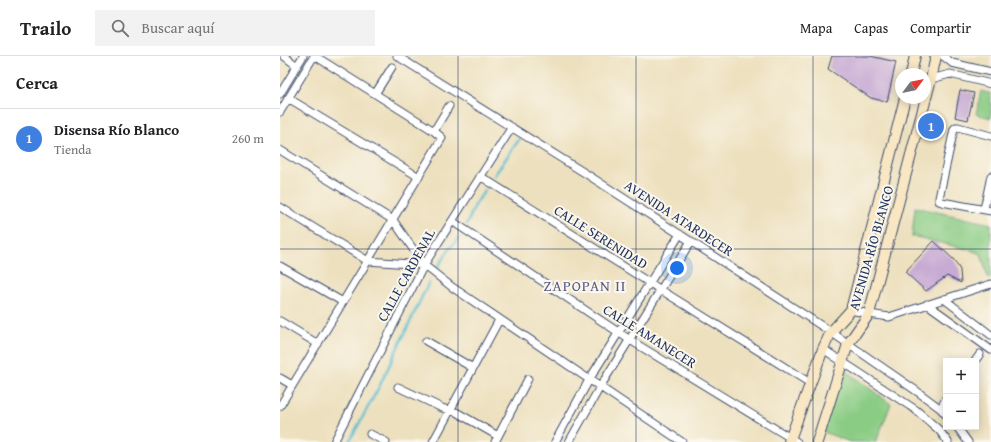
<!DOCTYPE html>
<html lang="es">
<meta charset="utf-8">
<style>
:root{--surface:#fff;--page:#f2f2f2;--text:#202124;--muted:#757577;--line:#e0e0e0;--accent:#0b8043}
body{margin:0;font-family:"Gentium Book Plus",serif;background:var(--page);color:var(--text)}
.controls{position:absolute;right:12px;bottom:12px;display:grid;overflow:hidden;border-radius:0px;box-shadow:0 2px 10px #0003}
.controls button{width:36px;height:36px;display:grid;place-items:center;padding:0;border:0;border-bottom:1px solid var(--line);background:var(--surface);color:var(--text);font:20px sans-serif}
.compass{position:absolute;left:615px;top:12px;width:36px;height:36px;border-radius:50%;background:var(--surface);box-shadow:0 2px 10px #0003;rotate:58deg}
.you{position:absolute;left:397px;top:212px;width:14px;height:14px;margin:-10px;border:3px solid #fff;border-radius:50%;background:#1a73e8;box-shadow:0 0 0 6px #1a73e833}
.badge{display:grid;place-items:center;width:26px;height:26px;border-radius:50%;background:var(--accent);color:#fff;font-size:13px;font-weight:700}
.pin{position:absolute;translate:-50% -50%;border:2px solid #fff;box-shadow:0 1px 4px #0006}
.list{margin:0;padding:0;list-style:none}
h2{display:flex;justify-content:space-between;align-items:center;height:52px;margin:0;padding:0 16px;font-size:17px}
h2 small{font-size:13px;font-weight:400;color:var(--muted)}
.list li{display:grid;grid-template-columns:26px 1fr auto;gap:12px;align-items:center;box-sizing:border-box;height:60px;padding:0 16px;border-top:1px solid var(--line)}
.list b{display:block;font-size:15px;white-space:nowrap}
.list p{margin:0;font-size:13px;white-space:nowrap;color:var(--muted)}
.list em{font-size:13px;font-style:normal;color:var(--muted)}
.icon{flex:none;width:22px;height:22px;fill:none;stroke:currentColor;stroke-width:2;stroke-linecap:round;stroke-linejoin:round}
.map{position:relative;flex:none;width:711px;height:386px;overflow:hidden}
header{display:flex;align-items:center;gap:24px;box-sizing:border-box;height:56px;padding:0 20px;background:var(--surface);border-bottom:1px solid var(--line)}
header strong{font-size:19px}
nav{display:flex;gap:22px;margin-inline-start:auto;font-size:14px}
.search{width:280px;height:36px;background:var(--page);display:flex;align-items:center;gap:10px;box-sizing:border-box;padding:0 14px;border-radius:0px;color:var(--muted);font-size:15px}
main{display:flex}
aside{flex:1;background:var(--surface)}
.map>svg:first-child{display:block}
.green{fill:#8acc84;stroke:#527e71}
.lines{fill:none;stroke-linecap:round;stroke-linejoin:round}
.stream{stroke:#52bccf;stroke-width:2.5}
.building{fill:#c8abd4}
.street-casing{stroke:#3a4a6c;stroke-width:9}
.secondary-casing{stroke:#3a4a6c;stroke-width:12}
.street{stroke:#fff;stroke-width:7}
.secondary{stroke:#f9e7c3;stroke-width:10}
.grid{fill:none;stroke:#1b2f5e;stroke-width:1;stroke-opacity:0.55}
.labels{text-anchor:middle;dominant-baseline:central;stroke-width:4;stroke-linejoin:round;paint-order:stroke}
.street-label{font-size:14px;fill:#1b2f5e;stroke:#fbf7ec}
.neighbourhood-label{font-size:15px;letter-spacing:1px;fill:#585a87;stroke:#fbf7ec}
</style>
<header>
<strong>Trailo</strong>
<div class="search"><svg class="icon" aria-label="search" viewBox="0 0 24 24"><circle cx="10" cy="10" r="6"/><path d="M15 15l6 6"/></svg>Buscar aquí</div>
<nav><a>Mapa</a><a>Capas</a><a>Compartir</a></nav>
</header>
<main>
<aside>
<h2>Cerca<small></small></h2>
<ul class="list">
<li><span class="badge" style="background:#3f7fe0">1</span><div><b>Disensa Río Blanco</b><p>Tienda</p></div><em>260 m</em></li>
</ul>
</aside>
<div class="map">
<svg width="711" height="386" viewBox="0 0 711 386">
<rect width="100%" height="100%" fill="#fbf7ec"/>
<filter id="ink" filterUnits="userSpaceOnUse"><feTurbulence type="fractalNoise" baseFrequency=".025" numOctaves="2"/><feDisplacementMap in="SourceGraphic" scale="8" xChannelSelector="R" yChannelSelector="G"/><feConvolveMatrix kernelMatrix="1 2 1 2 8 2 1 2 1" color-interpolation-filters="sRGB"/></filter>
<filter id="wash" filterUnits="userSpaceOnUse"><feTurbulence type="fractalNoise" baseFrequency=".012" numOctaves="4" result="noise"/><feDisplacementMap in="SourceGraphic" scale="16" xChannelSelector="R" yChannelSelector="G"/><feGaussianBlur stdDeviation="0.9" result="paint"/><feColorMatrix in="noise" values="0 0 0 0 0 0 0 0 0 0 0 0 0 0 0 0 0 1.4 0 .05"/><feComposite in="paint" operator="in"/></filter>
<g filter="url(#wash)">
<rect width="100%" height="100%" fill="#ede0be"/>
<path class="green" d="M701,35L711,38V62L696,58Z
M635,151L711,168V222L708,223L701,198L690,194L632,180Z
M563,313L611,348L596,386H570L541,375Z"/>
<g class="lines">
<path class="stream" d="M214,120L240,82
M187,168L195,149L205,134
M157,212L170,192L179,182
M69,386L99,331L149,226"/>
</g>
<g id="blocks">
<path class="building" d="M552,0H590L616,6L607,46L591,42L548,13Z
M680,34L694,37L688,64L675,61Z
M654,185L674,204L680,214L681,227L667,220L646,235L625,216Z"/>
</g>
</g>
<g filter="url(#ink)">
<use href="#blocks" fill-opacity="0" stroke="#3a4a6c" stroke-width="1"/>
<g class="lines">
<defs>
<path id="street" d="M4,0L17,10
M117,0L308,119L551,276L638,336L661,353L666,359
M663,0L672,7L711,16
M651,23L670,18L711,28
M0,38L23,0
M95,38L112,11
M8,42L139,121
M0,56L34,0
M154,75L169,50
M711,80L678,71H676L674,73L659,142V145L662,146L711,155
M0,94L113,164L144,209L172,231L402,386
M200,120L381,234L530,327
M0,151L88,205L144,209
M704,153L711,120
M172,165L350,284L517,386
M0,210L63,246
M664,243L711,279
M647,248L711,294
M571,254L589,258L609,261L711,228
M0,265L38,288
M146,285L193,312
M543,293L636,354L659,374L668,386
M695,305L700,298
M0,322L12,329
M118,331L162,352L176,356L218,380
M0,350L162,82L154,75L35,0
M661,353L666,342
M677,371L688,386
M90,378L106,386
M54,386L144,209L232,71
M153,386L219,264
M215,386L248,323
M275,386L309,324L400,178
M289,386L320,331L411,185"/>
<path id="secondary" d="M631,18L635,0
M509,386L543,293L551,276L571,254L625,42
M537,386L568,288L589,258L651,23L656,0"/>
</defs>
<use href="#street" class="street-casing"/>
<use href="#secondary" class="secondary-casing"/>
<use href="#street" class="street"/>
<use href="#secondary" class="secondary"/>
</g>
</g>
<path class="grid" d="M178,0V386M356,0V386M533,0V386M0,193H711"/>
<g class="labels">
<g class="street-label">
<text transform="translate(399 162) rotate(33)">AVENIDA ATARDECER</text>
<text transform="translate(321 181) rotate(32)">CALLE SERENIDAD</text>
<text transform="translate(591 192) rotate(-74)">AVENIDA RÍO BLANCO</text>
<text transform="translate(126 219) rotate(-61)">CALLE CARDENAL</text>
<text transform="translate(370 280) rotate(32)">CALLE AMANECER</text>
</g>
<g class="neighbourhood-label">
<text x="305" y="229">ZAPOPAN II</text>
</g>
</g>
</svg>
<div class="controls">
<button>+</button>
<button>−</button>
</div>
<svg class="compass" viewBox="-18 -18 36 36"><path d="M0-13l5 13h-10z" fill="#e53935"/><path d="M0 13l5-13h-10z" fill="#757577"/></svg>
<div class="you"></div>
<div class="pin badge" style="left:651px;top:70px;background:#3f7fe0">1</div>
</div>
</main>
